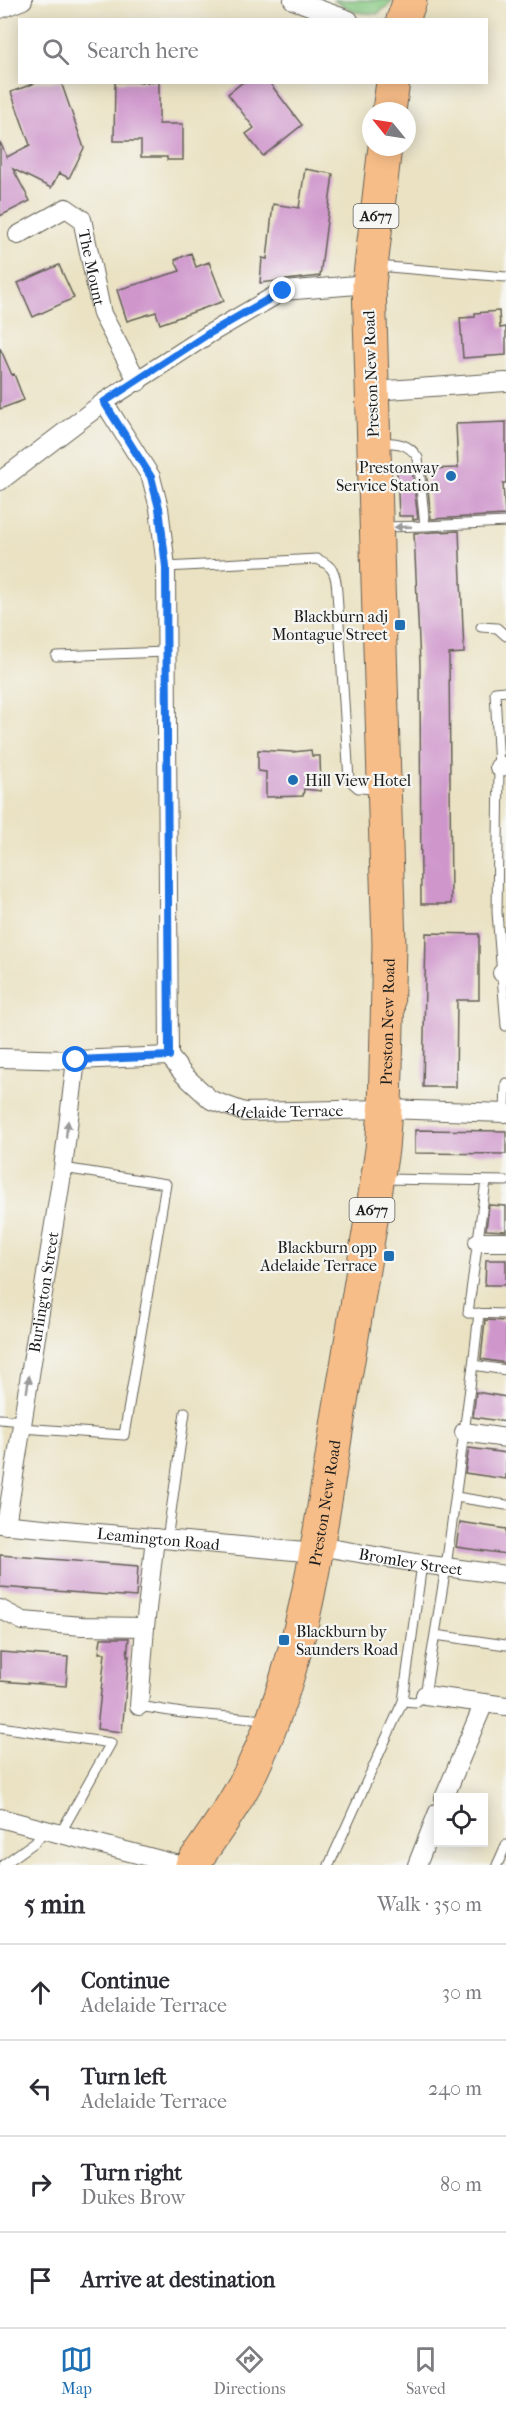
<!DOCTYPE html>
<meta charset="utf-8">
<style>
:root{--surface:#fff;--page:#f2f2f3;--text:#2b2b33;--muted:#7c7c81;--line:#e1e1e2;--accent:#1f6fb2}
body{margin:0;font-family:"IM FELL French Canon",serif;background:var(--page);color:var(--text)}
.controls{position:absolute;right:18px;bottom:18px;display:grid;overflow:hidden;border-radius:0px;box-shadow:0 3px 15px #0003}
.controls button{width:54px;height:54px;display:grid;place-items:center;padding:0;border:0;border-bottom:2px solid var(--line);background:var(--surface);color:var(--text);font:30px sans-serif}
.compass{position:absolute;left:362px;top:102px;width:54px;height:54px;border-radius:50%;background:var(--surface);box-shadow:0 3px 15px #0003;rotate:300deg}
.stop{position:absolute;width:18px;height:18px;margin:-14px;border:4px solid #1a73e8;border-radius:50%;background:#fff}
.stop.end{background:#1a73e8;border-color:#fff;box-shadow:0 2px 6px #0008}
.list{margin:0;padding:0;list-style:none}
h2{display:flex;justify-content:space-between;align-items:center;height:78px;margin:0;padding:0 24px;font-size:26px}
h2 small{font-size:20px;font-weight:400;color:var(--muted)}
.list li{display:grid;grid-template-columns:39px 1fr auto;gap:18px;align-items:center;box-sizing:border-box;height:96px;padding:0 24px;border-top:2px solid var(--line)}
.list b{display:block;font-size:22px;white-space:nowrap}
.list p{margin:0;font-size:20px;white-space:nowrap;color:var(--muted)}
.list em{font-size:20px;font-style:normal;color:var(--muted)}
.icon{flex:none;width:33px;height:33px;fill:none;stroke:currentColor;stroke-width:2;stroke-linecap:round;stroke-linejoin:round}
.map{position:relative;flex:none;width:506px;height:1865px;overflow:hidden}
.search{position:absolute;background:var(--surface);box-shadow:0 3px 15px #0003;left:18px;right:18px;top:18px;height:66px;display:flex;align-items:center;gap:15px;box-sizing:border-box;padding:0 21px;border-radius:0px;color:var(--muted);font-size:22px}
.sheet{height:462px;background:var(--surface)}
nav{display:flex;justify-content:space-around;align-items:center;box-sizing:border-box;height:84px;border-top:2px solid var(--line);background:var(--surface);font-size:16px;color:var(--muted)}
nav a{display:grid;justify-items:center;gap:3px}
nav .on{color:var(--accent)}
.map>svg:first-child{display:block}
.green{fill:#84c780;stroke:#50724e;stroke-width:1.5}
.building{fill:#cf96cc}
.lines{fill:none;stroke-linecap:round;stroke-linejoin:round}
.lane-casing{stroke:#646156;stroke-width:11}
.street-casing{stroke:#646156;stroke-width:20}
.highway-casing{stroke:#646156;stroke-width:35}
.lane{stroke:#fff;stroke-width:9}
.street{stroke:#fff;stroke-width:18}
.highway{stroke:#f7bd88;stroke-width:33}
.oneway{fill:#999}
.route{stroke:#1a73e8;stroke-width:8}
.poi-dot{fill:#1f6fb2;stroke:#f6f6f2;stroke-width:2}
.labels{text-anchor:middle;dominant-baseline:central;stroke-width:4.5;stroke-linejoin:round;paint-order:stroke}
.shield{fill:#f6f6f2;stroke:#5d5d5c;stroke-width:1.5}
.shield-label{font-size:15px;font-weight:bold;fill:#1c1c1c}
.street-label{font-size:16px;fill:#1c1c1c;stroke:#f6f6f2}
.poi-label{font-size:16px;fill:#1c1c1c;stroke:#f6f6f2;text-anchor:end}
</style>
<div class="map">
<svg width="506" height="1865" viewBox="0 0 506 1865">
<rect width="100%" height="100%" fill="#f6f6f2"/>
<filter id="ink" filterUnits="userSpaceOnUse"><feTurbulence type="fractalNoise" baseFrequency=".0167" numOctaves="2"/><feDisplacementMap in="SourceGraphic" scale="12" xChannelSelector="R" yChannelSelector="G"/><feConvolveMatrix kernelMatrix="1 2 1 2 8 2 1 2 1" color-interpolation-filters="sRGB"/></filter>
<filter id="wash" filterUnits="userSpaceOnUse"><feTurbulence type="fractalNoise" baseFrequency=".008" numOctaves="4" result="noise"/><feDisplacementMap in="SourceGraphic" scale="24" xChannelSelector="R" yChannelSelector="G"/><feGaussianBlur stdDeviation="1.35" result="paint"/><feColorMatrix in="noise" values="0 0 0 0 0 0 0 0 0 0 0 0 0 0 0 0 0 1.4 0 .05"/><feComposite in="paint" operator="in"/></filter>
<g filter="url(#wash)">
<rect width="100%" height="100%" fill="#eae2c3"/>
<path class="green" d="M333,0H392L389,5L377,14L355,12Z"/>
<g id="blocks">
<path class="building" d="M38,82H61L84,148L69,178L59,173L51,188L13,169L30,201L0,216V142L7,157L30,145L11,92Z
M115,82H159V124H183V160H167V157H141V141H114Z
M243,82H269L302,125L263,156L246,134L254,128L228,94Z
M305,169L333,174L320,276L260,283L262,258L267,259L273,204L299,208Z
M191,253L196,267L209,262L224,301L160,324L156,312L127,321L117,290L180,271L175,260Z
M59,265L74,298L33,317L18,283Z
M499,311L500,328L506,327V355L463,358L460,318L475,317V313Z
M0,348L12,375L14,374L24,400L0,409Z
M506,422V483H503L505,515L431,519L426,469L458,468L456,424Z
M397,470H412L418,519L413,520V516H399Z
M459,531L464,653L449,654L451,904H421L420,663L414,533Z
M258,750L293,752L311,750L312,756H320L321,791L304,789L303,796L266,797V772L258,771Z
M426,933L479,934V1000H457L456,1087H423Z
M415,1130L506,1131V1154L415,1153Z
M489,1205L506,1206V1231L486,1230Z
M486,1260H506V1285H485Z
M485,1320L506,1321V1363L481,1359Z
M476,1392L506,1397V1422L473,1417Z
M469,1448L506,1453V1479L465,1473Z
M460,1522L506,1529V1554L456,1547Z
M0,1555L138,1566L136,1597L0,1587Z
M101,1638H129L127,1656H129L122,1732L97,1729L105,1653H99Z
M0,1652L68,1657L66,1686L0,1681Z"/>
</g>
</g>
<g filter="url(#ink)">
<use href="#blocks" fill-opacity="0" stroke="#646156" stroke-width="1.5"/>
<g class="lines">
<defs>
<path id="lane" d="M377,266L506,277
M379,442C396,443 408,442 418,458L425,526L383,527
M425,526L506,522
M166,567L317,559C334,566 336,574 337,592L349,780L358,788L378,789
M481,627L497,628L506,636
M56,656L166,652
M506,691L495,692L499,767L497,912L506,1026
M505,1113L506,1083
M383,1179L506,1181
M486,1181L468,1313L506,1314
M473,1366L479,1313
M0,1419L22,1421
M21,1428L124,1435L166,1184L63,1168
M456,1497L506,1505
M167,1540L185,1412
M435,1635L506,1645
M403,1701L416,1702L425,1695L446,1567L473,1365L506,1370
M139,1706L182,1713L267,1720
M0,1727L111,1743L60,1834
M3,1865L35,1842L45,1830
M329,1865L403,1701L422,1564
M497,1865L506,1845"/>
<g id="street">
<path d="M293,0L349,20"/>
<path d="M0,9L23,0"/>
<path id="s1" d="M18,235L66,208L82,219L102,314L138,382"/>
<path d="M372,391L506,382"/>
<path id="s2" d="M104,402L151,477L159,508L166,567L169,1056L184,1075L211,1100L244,1112L385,1109L506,1113"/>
<path d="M0,481L104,402L209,334L283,291L369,284"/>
<path d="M499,767L506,766"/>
<path d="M502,973H506"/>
<path d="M0,1058L76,1060L169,1056"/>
<path d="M478,1242H506"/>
<path d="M464,1432L506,1438"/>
<path id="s3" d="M0,1524L316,1553"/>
<path id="s4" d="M6,1525L63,1168L76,1060"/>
<path id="s5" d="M318,1546L422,1564L506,1575"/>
<path d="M0,1609L23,1621L82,1626L145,1627L155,1538"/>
<path d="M425,1695L506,1706"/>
<path d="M139,1706L145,1627"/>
<path d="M444,1798L484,1703"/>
<path d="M0,1818L179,1865"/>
<path d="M417,1865L438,1812"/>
</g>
<g id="highway">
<path d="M403,20L410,0"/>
<path d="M389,111L393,82"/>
<path id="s6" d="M192,1865C214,1833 238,1801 254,1765C305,1656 320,1531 339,1413C354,1325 369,1237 382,1149L385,1109L389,945L369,284L385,147"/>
</g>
</defs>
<use href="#lane" class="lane-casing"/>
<use href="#street" class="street-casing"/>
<use href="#highway" class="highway-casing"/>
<use href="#lane" class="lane"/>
<use href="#street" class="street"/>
<use href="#highway" class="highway"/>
</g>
<defs><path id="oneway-solid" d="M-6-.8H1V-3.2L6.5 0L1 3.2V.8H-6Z" transform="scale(1.5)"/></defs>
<g class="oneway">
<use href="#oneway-solid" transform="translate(403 527) rotate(178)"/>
<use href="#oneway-solid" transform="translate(67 1129) rotate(-83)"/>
<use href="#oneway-solid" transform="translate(28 1384) rotate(-81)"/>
</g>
</g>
<g class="lines" filter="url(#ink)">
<path class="route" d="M76,1060L169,1056L166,567L159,508L151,477L104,402L208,334L283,291"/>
</g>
<g class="poi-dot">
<circle cx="451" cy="476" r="6"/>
<rect x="394" y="619" width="12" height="12" rx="3"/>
<circle cx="293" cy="780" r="6"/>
<rect x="383" y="1250" width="12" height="12" rx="3"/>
<rect x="278" y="1634" width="12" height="12" rx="3"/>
</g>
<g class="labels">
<g class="shield">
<rect x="353.5" y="204" width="45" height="24" rx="4.5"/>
<rect x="349.5" y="1198" width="45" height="24" rx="4.5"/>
</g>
<g class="shield-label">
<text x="376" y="216">A677</text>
<text x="372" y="1210">A677</text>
</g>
<g class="street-label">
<text stroke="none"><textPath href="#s1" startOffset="124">The Mount</textPath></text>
<text transform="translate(371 374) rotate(-92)">Preston New Road</text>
<text stroke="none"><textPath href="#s6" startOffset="876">Preston New Road</textPath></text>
<text stroke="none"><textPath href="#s2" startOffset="806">Adelaide Terrace</textPath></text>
<text stroke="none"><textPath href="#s4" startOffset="236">Burlington Street</textPath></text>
<text stroke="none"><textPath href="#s6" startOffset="390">Preston New Road</textPath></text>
<text stroke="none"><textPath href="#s3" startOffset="159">Leamington Road</textPath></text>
<text stroke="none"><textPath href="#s5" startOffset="94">Bromley Street</textPath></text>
</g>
<g class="poi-label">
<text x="439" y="467">Prestonway<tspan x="439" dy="18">Service Station</tspan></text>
<text x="388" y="616">Blackburn adj<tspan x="388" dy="18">Montague Street</tspan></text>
<text x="305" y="780" text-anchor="start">Hill View Hotel</text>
<text x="377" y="1247">Blackburn opp<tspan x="377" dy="18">Adelaide Terrace</tspan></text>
<text x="296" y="1631" text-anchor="start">Blackburn by<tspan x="296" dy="18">Saunders Road</tspan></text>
</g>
</g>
</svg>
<div class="controls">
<button><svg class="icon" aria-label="locate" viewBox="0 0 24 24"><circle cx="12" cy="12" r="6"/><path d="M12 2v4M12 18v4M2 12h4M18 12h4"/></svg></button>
</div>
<svg class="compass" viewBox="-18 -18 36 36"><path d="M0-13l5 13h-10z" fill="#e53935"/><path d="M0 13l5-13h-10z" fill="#7c7c81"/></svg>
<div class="stop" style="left:76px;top:1060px"></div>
<div class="stop end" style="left:283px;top:291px"></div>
<div class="search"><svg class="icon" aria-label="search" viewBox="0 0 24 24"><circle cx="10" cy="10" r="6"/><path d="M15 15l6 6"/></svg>Search here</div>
</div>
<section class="sheet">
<h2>5 min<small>Walk · 350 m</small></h2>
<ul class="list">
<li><svg class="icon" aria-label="ahead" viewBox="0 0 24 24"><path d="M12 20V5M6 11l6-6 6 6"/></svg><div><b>Continue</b><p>Adelaide Terrace</p></div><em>30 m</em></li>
<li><svg class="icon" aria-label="left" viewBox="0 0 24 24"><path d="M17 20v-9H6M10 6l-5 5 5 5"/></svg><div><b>Turn left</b><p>Adelaide Terrace</p></div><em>240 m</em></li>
<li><svg class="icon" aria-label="right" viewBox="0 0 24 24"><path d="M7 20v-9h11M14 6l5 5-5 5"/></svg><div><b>Turn right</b><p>Dukes Brow</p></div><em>80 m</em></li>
<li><svg class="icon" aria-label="arrive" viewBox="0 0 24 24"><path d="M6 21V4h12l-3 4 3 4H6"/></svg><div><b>Arrive at destination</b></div></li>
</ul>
</section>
<nav>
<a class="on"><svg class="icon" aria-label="map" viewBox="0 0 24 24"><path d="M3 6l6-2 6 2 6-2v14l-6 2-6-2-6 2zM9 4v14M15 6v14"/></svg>Map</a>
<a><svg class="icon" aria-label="directions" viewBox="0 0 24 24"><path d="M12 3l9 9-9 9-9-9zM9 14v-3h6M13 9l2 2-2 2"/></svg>Directions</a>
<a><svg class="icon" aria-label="saved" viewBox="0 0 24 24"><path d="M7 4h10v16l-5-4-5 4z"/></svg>Saved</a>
</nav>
